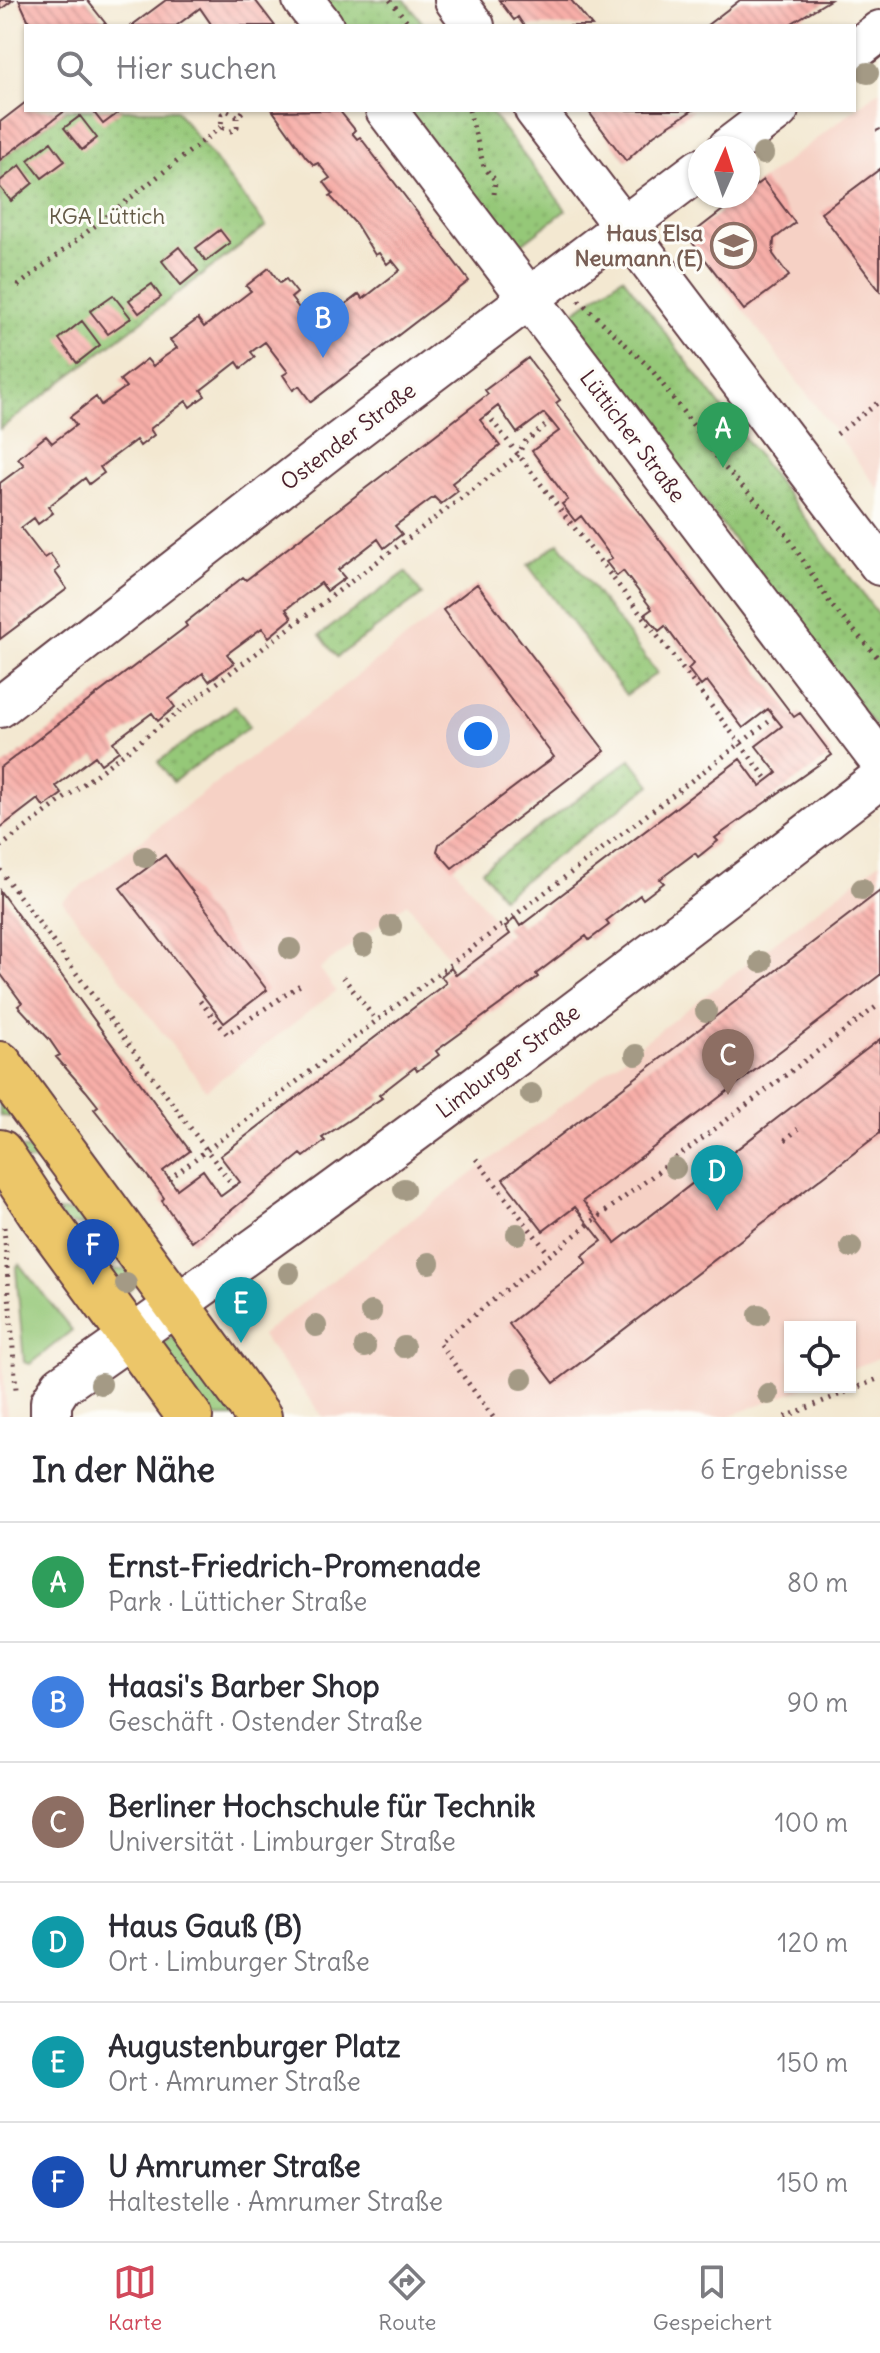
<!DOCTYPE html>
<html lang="de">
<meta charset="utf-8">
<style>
:root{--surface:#fff;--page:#f7f7f7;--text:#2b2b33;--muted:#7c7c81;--line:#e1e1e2;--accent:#d1495b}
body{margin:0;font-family:Delius,sans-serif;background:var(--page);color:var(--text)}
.controls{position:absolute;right:24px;bottom:24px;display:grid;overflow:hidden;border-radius:0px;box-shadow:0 2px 6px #0004}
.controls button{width:72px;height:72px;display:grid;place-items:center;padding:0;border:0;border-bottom:2px solid var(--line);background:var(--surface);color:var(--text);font:40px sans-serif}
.compass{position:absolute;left:688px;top:136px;width:72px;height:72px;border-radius:50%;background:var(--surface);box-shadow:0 2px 6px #0004;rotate:3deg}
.you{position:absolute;left:478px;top:736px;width:28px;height:28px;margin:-20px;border:6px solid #fff;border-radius:50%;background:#1a73e8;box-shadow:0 0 0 12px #1a73e833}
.badge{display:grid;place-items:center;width:52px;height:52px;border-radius:50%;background:var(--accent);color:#fff;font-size:26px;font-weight:700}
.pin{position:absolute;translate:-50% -66px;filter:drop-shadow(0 2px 4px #0008)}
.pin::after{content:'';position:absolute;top:42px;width:28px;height:24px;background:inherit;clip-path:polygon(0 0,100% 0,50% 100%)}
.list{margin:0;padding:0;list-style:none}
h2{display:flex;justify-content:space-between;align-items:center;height:104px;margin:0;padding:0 32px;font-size:34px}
h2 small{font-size:26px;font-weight:400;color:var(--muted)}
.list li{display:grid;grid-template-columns:52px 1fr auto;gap:24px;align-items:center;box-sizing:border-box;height:120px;padding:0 32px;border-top:2px solid var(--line)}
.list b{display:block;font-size:30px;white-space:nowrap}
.list p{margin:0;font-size:26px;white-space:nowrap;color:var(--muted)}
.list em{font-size:26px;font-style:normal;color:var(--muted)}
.icon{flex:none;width:44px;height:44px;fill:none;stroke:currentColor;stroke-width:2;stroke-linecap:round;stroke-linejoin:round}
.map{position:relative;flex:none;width:880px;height:1417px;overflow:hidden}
.search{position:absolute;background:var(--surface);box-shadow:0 2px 6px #0004;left:24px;right:24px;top:24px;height:88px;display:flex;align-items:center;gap:20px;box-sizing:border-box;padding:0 28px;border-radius:0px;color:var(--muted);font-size:30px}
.sheet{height:824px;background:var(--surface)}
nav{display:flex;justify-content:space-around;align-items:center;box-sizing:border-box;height:112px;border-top:2px solid var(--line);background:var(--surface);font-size:22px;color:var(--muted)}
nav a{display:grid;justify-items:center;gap:4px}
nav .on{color:var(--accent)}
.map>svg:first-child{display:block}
.built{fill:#f6d1c5}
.grass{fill:#95c878;stroke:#707452;stroke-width:2}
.park{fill:url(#park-dots);stroke:#707452;stroke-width:2}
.building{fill:url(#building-back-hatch)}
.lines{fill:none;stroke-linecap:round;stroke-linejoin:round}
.minor-casing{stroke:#633d44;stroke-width:44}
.major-casing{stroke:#633d44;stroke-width:48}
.path{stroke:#633d44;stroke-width:5;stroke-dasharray:2 6;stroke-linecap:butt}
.minor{stroke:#fff;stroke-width:40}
.major{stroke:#ecc669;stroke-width:44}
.tree{fill:#a49a85}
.labels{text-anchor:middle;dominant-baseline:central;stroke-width:6;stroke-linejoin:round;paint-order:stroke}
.park-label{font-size:22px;fill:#645a46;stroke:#fdfcf7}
.education-label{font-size:22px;font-weight:bold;fill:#785e54;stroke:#fdfcf7;text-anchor:end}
.street-label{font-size:22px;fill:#4a1f2b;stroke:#fdfcf7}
</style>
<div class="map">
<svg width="880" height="1417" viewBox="0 0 880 1417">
<defs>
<pattern id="park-dots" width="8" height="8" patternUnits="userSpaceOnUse" patternTransform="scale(2)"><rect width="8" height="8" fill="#95c878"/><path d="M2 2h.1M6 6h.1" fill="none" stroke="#82ab68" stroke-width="1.8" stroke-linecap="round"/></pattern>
<pattern id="building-back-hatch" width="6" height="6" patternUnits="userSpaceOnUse" patternTransform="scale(2)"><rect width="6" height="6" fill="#f7aea8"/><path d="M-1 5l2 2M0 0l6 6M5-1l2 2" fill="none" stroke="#d59591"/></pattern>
</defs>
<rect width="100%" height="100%" fill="#fdfcf7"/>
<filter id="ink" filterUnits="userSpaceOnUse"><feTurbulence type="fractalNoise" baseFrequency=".0125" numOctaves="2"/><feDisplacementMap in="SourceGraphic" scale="16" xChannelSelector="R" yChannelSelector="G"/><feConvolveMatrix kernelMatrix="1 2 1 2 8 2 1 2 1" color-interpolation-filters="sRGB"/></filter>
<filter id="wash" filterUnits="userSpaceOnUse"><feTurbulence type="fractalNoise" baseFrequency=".006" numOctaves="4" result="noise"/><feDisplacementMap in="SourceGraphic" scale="32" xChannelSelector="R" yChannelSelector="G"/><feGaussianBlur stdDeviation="1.8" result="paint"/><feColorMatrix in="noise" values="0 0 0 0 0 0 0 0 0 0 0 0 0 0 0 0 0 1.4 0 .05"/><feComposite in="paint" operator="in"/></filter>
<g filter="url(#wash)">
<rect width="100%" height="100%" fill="#f3e8d1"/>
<path class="built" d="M880,90V491L688,237L741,196H748V191Z
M477,584L605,751L454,867L539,978L492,1013L407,903L320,969L336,991L206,1090L62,901Z
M880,862V1358L850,1369V1327H790V1387H805L727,1417H323L261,1335Z
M0,1329L7,1417H0Z"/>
<path class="grass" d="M0,1077L147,1277L120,1297L99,1269L127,1270L94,1225L66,1224L57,1211L84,1212L47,1162L20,1160L11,1148L38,1150L15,1117L0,1116V1104H5L0,1097Z
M19,1264L72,1330L30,1364L24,1362L16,1268Z
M180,1331L249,1417H207L159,1347Z"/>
<path class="park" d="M323,0H405L425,26H343Z
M66,110H176L266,226L0,429V160Z
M408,110H489L566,210L515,249Z
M623,277L880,617V725L876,728L565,318Z
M559,543L657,673L626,695L528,565Z
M406,572L422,595L337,657L320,635Z
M235,706L250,726L173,782L158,762Z
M631,759L651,785L502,897L482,870Z"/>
<g id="blocks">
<path class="building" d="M0,0H13L0,10Z
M19,0H87L106,24L31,26Z
M166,0H255L275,26H208L211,24L200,8L176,26H131Z
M499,0H571L592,26H524L518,17L514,20Z
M740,0H830L792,23L794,26H706Z
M26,102V110H66L0,160V122Z
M92,110H122L103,124Z
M339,110L355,130L352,133L357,139L360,137L469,281L311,402L299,386L293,390L283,375L288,372L265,342L251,352L255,357L248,363L241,368L237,362L201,390L205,396L198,401L190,407L186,401L150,429L154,435L140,446L136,440L100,467L104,473L97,478L89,484L85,478L48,507L53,513L38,524L34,518L21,528L44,558L50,554L60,568L55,572L67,589L0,639V483L24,465L18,458L46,436L52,443L76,425L70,417L96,397L101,405L126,387L120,380L147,359L153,366L164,357L177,348L170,340L198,319L204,327L251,291L246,286L269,268L280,283L286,279L297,293L291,298L302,312L298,316L313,336L345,312L342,307L359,294L363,299L400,270L392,260L387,264L379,253L375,255L356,224L330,196L333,194L324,182L330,178L318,163L314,165L306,157L273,111Z
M591,110H693L654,135L626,161L589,112Z
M80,116L97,138L82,150L64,128Z
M51,142L65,161L42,178L28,160Z
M20,165L33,183L11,201L0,187V181Z
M880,169V291L821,213Z
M763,180L795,223L774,239L773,254L789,276L744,310L688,237L741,196H748V191Z
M220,230L230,243L206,261L196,248Z
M179,247L198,271L181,285L162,261Z
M152,284L161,297L139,313L129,300Z
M113,295L131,318L108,334L90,311Z
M82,321L100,345L77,363L59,339Z
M528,358L560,400L556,403L794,717L800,713L832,755L715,838L718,841L698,857L695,853L660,879L664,883L643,899L640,895L606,921L609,925L589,940L586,936L536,974L538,977L436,1051L439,1055L417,1071L415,1067L379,1095L382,1098L322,1138L325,1141L304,1157L301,1154L192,1242L162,1201L164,1198L157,1188L94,1109L98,1106L86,1091L56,1057L60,1055L49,1039L18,1006L22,1003L0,973V891L190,1151L163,1171L177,1189L203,1170L221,1196L240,1182L220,1156L446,983L441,976L451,968L456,975L510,934L505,927L515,918L520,926L740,759L760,786L777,773L756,746L782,726L768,709L743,728L707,681L701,686L688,669L693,664L665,626L659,631L645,614L652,609L623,571L617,576L606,562L612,558L581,516L575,521L562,504L568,500L532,451L559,431L551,421L544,413L517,433L498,406L480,420L500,446L452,483L458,491L441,504L434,497L395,526L402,534L384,548L378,539L338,570L345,578L327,591L321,583L286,609L292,618L269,637L262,628L227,654L234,663L209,681L203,673L169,699L175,707L158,721L152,713L113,742L119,751L101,764L95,756L56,786L62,794L44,807L38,799L0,828V768L187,626L185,623L243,577L246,580L478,402L488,394L485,390Z
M477,584L605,751L452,868L437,851L439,844L554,757L443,610Z
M165,855L267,990L224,1023L120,888Z
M880,891V975L583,1201L615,1243L880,1039V1133L554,1383L509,1324L587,1263L582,1256L602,1241L575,1207L543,1231L503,1179Z"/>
</g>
</g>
<g filter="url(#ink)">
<use href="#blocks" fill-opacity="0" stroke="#633d44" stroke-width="2"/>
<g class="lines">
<defs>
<path id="minor" d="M303,0L323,26
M455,0L474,26
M854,51L880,31
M386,110L880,761
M535,110L880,565
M728,148L778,110
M0,707L330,449L700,169
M51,1417V1402L61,1386C340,1192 611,986 880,778"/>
<path id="major" d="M0,1064L259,1417
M0,1152L41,1214L190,1417"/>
</defs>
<use href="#minor" class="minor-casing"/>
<use href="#major" class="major-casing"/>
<path class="path" d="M390,0L411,26
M469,110L484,167L495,180L494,196
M237,116L228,111L222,114L221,127L231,131L237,127V116L245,110
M878,129L880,133
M18,286L221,127
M579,300L651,369L725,468L783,529L832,606L880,660
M487,414L768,780
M837,434L880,401
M0,847L517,456L525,442L551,421
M0,870L234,1187
M343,977L375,1019
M200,1001L227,1034L300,985
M785,1140L798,1129
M476,1159L549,1254
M169,1179L775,717
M4,1227L16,1389
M493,1417L439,1343L589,1224L880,1004
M785,1417L880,1378"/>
<use href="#minor" class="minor"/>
<use href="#major" class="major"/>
</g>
<g class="tree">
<circle cx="868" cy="73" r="11"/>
<circle cx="763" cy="154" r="11"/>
<circle cx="145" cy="857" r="11"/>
<circle cx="862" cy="889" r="11"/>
<circle cx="391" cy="926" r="11"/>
<circle cx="363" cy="945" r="11"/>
<circle cx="290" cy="949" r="11"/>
<circle cx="761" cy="962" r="11"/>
<circle cx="706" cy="1011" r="11"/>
<circle cx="636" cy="1055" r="11"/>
<circle cx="531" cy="1094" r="11"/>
<circle cx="675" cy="1168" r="11"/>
<circle cx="404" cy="1189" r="11"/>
<circle cx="517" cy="1234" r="11"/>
<circle cx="851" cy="1247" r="11"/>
<circle cx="429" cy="1263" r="11"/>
<circle cx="289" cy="1273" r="11"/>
<circle cx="126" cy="1284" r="11"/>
<circle cx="371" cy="1312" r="11"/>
<circle cx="759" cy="1315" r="11"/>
<circle cx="316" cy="1326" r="11"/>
<circle cx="365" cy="1347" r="11"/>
<circle cx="404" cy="1347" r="11"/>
<circle cx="522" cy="1379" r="11"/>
<circle cx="101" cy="1384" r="11"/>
<circle cx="768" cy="1394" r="11"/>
</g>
</g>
<defs>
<symbol id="school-ring" viewBox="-11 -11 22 22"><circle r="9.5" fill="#fdfcf7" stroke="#8d6e63" stroke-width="1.5"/><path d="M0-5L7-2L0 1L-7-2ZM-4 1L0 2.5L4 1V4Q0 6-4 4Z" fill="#8d6e63"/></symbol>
</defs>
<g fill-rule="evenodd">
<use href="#school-ring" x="708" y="220" width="51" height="51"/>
</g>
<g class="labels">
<g class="park-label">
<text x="107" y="216">KGA Lüttich</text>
</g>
<g class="education-label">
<text x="703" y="233">Haus Elsa<tspan x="703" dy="25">Neumann (E)</tspan></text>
</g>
<g class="street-label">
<text transform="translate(348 436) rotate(-37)">Ostender Straße</text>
<text transform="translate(633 436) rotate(53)">Lütticher Straße</text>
<text transform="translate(508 1061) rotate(-37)">Limburger Straße</text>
</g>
</g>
</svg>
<div class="controls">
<button><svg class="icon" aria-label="locate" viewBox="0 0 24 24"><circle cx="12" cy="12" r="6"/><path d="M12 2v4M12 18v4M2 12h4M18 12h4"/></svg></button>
</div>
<svg class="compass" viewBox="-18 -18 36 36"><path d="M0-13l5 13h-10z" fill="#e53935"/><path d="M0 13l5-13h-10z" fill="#7c7c81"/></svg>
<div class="you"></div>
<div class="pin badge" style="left:723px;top:468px;background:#2e9e5b">A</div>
<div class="pin badge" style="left:323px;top:358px;background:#3f7fe0">B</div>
<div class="pin badge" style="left:728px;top:1095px;background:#8d6e63">C</div>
<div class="pin badge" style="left:717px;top:1211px;background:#0f9aa8">D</div>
<div class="pin badge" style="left:241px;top:1343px;background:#0f9aa8">E</div>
<div class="pin badge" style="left:93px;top:1285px;background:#1a4fb4">F</div>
<div class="search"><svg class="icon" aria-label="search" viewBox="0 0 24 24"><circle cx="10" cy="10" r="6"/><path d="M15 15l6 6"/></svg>Hier suchen</div>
</div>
<section class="sheet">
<h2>In der Nähe<small>6 Ergebnisse</small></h2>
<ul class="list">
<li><span class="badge" style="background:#2e9e5b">A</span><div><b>Ernst-Friedrich-Promenade</b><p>Park · Lütticher Straße</p></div><em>80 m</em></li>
<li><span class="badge" style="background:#3f7fe0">B</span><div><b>Haasi's Barber Shop</b><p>Geschäft · Ostender Straße</p></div><em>90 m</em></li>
<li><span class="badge" style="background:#8d6e63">C</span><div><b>Berliner Hochschule für Technik</b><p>Universität · Limburger Straße</p></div><em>100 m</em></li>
<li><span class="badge" style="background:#0f9aa8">D</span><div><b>Haus Gauß (B)</b><p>Ort · Limburger Straße</p></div><em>120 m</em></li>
<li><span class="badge" style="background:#0f9aa8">E</span><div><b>Augustenburger Platz</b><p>Ort · Amrumer Straße</p></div><em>150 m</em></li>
<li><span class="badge" style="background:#1a4fb4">F</span><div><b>U Amrumer Straße</b><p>Haltestelle · Amrumer Straße</p></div><em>150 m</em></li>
</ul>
</section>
<nav>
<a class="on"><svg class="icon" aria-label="map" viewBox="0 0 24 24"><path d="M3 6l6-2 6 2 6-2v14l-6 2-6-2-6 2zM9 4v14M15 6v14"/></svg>Karte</a>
<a><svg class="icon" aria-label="directions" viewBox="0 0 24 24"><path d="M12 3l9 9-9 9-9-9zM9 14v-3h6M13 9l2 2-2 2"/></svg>Route</a>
<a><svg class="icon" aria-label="saved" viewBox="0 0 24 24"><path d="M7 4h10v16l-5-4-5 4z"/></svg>Gespeichert</a>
</nav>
